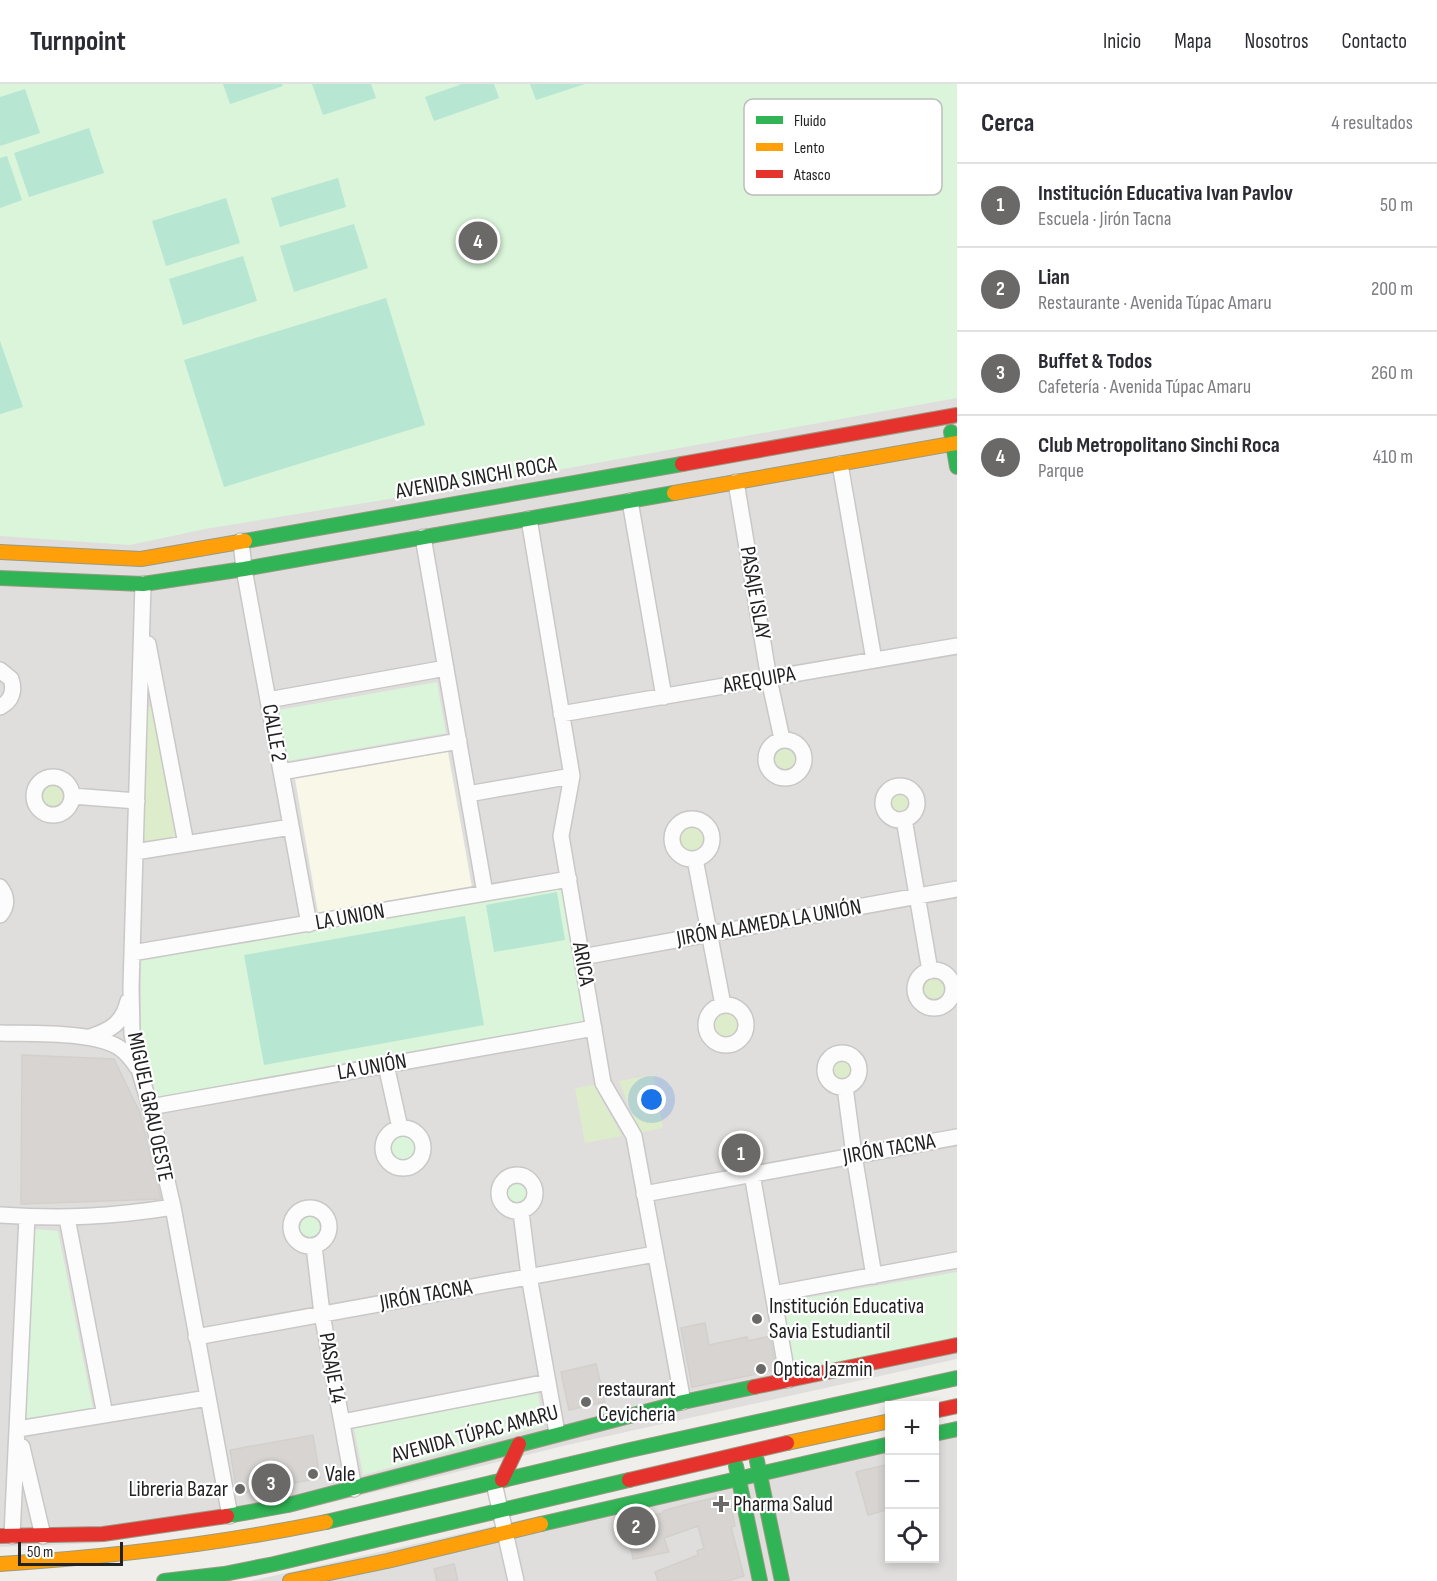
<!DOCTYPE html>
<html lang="es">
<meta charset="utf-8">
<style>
:root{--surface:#fff;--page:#f7f7f7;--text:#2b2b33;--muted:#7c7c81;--line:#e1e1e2;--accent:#6a6968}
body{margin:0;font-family:"Sofia Sans Condensed",sans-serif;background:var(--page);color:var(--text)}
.controls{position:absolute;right:18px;bottom:18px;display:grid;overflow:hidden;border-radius:0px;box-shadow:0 3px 9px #0003}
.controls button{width:54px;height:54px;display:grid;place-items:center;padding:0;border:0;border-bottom:2px solid var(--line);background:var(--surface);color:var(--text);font:30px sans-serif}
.scale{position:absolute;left:18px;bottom:15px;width:105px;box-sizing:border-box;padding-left:6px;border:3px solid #222;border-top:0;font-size:16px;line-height:21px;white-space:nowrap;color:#222;-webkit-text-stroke:4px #fff;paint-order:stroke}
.you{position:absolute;left:652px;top:1016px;width:21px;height:21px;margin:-15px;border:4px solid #fff;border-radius:50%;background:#1a73e8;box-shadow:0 0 0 9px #1a73e833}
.badge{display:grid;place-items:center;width:39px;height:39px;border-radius:50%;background:var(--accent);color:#fff;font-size:20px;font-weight:700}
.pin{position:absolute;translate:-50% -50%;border:3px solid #fff;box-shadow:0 2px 6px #0006}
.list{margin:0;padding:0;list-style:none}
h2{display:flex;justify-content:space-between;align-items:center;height:78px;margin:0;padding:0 24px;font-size:26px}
h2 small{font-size:20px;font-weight:400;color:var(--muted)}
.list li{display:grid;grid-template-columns:39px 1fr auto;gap:18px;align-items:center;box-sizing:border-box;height:84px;padding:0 24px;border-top:2px solid var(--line)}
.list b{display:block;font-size:22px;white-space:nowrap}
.list p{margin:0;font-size:20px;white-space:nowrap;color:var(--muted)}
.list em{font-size:20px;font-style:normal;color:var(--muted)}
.icon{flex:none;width:33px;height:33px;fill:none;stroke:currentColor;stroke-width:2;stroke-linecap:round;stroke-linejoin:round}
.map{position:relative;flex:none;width:957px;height:1497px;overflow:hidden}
header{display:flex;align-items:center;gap:36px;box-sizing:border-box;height:84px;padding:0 30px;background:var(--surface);border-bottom:2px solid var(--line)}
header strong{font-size:28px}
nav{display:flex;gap:33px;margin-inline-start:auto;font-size:21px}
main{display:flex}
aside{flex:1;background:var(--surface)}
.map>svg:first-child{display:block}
.residential{fill:#dfdedc}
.education{fill:#f8f7e8}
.grass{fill:#ddeccb}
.park{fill:#daf5da}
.pitch{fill:#b7e6d2}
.building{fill:#d7d4d2;stroke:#d3d0cc;stroke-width:1.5}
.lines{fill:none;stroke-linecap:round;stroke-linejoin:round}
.street-casing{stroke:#c9c8c7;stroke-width:18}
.fast-casing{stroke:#999a82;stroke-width:16}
.slow-casing{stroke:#999a82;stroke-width:16}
.jam-casing{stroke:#999a82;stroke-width:16}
.street{stroke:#fdfcfc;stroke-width:15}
.fast{stroke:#30b455;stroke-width:14}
.slow{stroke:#ff9f0a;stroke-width:14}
.jam{stroke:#e5322d;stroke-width:14}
.poi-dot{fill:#6a6968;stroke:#fff;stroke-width:2}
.labels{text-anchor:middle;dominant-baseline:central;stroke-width:4.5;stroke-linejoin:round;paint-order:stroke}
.street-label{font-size:22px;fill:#222;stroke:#fff}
.poi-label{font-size:22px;fill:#222;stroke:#fff;text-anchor:start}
.key{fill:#fff;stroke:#bdbdbd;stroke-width:1.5}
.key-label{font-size:16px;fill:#222}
</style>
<header>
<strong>Turnpoint</strong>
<nav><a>Inicio</a><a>Mapa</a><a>Nosotros</a><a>Contacto</a></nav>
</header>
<main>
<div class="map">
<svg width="957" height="1497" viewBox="0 0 957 1497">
<rect width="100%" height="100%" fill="#f0eeeb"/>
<path class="residential" d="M0,0H957V1275L567,1361L293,1428L98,1459L0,1463Z
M957,1337V1497H251L889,1353L890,1474H934L935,1342Z"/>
<path class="education" d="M448,668L472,803L318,829L295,695Z"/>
<path class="grass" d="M151,623L176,753L147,757L140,751L146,624Z
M770 675a15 15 0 1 1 30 0a15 15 0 1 1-30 0Z
M39 712a14 14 0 1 1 28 0a14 14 0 1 1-28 0Z
M886 719a14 14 0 1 1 28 0a14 14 0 1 1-28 0Z
M677 756a15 15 0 1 1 30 0a15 15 0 1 1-30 0Z
M921 906a14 14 0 1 1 28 0a14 14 0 1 1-28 0Z
M713 941a14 14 0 1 1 28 0a14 14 0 1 1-28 0Z
M829 986a13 13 0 1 1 26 0a13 13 0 1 1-26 0Z
M653,991L663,1044L640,1049L619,997Z
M594,1001L622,1052L585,1059L575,1004Z"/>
<path class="park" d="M0,0H957V314L475,401L205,445L130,461L0,452Z
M437,598L446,649L288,677L279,626Z
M562,801L584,940L157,1015L141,951V877Z
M386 1064a17 17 0 1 1 34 0a17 17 0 1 1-34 0Z
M504 1109a14 14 0 1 1 28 0a14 14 0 1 1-28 0Z
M294 1144a16 16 0 1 1 32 0a16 16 0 1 1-32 0Z
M34,1145L58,1147L93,1325L25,1337Z
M957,1188V1257L793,1293L782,1218Z
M538,1309L544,1342L363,1391L354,1344Z"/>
<path class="pitch" d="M223,0H282L283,2L230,20Z
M312,0H371L376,14L323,31Z
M462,0H494L499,14L434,37L425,13Z
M530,0H585L536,16Z
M25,5L40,49L0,62V13Z
M89,44L104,89L29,113L14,69Z
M7,72L22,116L0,124V74Z
M338,94L346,123L280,143L271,114Z
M226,114L240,159L166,182L152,137Z
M354,140L368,184L294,208L280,162Z
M243,172L257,217L183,241L169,195Z
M386,214L425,341L224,403L184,276Z
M0,257L23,323L0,330Z
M557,808L565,856L494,868L486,821Z
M465,832L484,941L264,981L244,871Z"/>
<path class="building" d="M22,971L114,975L140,1029L161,1115L21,1120Z
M705,1239L709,1261L747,1253L748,1257L770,1252L776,1286L692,1303L681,1244Z
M596,1280L605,1318L569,1326L561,1288Z
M313,1351L320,1394L237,1410L230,1366Z
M890,1380V1425L868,1431L856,1388Z
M721,1412L731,1421L735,1442L731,1443L744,1492L727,1497H658L655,1488L698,1471L697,1467L704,1464L698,1442L664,1454L669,1468L633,1475L625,1436L663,1429V1427L684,1421Z
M454,1480L458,1497H437L434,1485Z"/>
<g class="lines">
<defs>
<path id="street" d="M840,380L874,576
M736,398L769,595L782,655
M630,417L664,613
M529,435L572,692L561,752L603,999L634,1052L683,1318
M423,453L485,809
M241,457L244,485L309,840
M143,500L131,903L132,950L139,985L150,1023L173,1123L230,1432
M148,560L186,760
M0,586L11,595C15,607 12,617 0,623
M268,616L446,584
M561,630L957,562
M766 675a19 19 0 1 1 38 0a19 19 0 1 1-38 0Z
M281,688L459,657
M34 712a19 19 0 1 1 38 0a19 19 0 1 1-38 0Z
M883 719a17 17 0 1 1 34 0a17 17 0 1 1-34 0Z
M468,710L572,692
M72,712L137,717
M904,735L930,887
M672 755a20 20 0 1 1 40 0a20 20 0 1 1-40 0Z
M135,768L291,743
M695,775L723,921
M0,803C7,812 8,822 0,831
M132,869L569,795
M582,873L957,805
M915 905a19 19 0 1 1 38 0a19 19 0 1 1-38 0Z
M706 941a20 20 0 1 1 40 0a20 20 0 1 1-40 0Z
M0,949C31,950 97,947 121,965C128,970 132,976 137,983
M90,953C111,946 123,939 128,917
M825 986a17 17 0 1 1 34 0a17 17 0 1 1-34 0Z
M386,981L400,1044
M845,1003L854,1071L874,1192
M150,1023L594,944
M383 1064a20 20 0 1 1 40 0a20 20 0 1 1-40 0Z
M752,1090L788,1296
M499 1109a18 18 0 1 1 36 0a18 18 0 1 1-36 0Z
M644,1110L957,1053
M291 1143a19 19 0 1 1 38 0a19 19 0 1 1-38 0Z
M521,1128L529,1192L557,1349
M0,1131C62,1135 111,1133 173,1123
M67,1134L105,1331
M314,1162L322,1230L354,1405
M773,1210L957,1176
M196,1253L655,1170
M342,1338L548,1298
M18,1345L208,1314
M22,1363L43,1452
M494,1399L516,1497
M12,1452L27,1133"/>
<path id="fast" d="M951,348L957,383
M245,457L682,380
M0,494L143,500L244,485L674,409
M934,1350L957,1345
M757,1377L782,1497
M736,1382L760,1497
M227,1432L288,1421L683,1318L754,1303
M326,1438L630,1366L957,1294
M541,1440L890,1360
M164,1497L224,1490L274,1480L629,1396"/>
<path id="slow" d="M674,409L957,359
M0,468L141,475L245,457
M787,1359L890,1337
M0,1480C110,1473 218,1460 326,1438
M290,1497L387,1477L541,1440"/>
<path id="jam" d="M682,380L957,331
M754,1303L957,1261
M934,1327L957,1322
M502,1396L519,1360
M629,1396L787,1359
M0,1452L103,1450L227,1432"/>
</defs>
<use href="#street" class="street-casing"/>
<use href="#fast" class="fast-casing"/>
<use href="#slow" class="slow-casing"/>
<use href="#jam" class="jam-casing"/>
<use href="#street" class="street"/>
<use href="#fast" class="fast"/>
<use href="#slow" class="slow"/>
<use href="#jam" class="jam"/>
</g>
<g class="poi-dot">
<circle cx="757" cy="1235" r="6"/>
<circle cx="761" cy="1285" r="6"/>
<circle cx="586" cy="1318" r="6"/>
<circle cx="313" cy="1390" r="6"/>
<circle cx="240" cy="1405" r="6"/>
<path d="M718 1411h6v6h6v6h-6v6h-6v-6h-6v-6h6z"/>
</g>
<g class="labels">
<g class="street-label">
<text transform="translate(476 394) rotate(-10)">AVENIDA SINCHI ROCA</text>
<text transform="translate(755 509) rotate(80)">PASAJE ISLAY</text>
<text transform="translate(759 596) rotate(-10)">AREQUIPA</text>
<text transform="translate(274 649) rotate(80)">CALLE 2</text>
<text transform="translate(350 833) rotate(-10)">LA UNION</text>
<text transform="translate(769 839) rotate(-10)">JIRÓN ALAMEDA LA UNIÓN</text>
<text transform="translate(583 880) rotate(80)">ARICA</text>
<text transform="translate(372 983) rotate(-10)">LA UNIÓN</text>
<text transform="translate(150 1023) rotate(78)">MIGUEL GRAU OESTE</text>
<text transform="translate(889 1065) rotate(-10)">JIRÓN TACNA</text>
<text transform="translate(426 1211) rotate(-10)">JIRÓN TACNA</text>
<text transform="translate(332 1284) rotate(80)">PASAJE 14</text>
<text transform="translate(475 1350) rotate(-15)">AVENIDA TÚPAC AMARU</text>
</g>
<g class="poi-label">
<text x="769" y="1222">Institución Educativa<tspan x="769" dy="25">Savia Estudiantil</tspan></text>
<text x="773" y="1285">Optica Jazmin</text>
<text x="598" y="1305">restaurant<tspan x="598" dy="25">Cevicheria</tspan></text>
<text x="325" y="1390">Vale</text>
<text x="228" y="1405" text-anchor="end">Libreria Bazar</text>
<text x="733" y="1420">Pharma Salud</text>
</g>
</g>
<rect x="744" y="15" width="198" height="96" rx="9" class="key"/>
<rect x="756" y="32" width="27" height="8" fill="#30b455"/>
<rect x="756" y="59" width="27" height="8" fill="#ff9f0a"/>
<rect x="756" y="86" width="27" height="8" fill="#e5322d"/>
<g class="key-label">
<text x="794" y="42">Fluido</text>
<text x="794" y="69">Lento</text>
<text x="794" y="96">Atasco</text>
</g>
</svg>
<div class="controls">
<button>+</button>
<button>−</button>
<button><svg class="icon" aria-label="locate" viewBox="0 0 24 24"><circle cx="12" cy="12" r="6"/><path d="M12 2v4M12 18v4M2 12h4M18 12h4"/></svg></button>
</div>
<div class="scale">50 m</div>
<div class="you"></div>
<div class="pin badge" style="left:741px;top:1069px">1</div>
<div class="pin badge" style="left:636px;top:1442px">2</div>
<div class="pin badge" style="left:271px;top:1399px">3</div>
<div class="pin badge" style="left:478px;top:157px">4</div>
</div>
<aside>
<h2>Cerca<small>4 resultados</small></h2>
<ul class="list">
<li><span class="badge">1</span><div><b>Institución Educativa Ivan Pavlov</b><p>Escuela · Jirón Tacna</p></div><em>50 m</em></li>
<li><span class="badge">2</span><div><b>Lian</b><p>Restaurante · Avenida Túpac Amaru</p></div><em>200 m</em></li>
<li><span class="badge">3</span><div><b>Buffet &amp; Todos</b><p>Cafetería · Avenida Túpac Amaru</p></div><em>260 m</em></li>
<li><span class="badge">4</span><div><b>Club Metropolitano Sinchi Roca</b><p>Parque</p></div><em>410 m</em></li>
</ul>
</aside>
</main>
